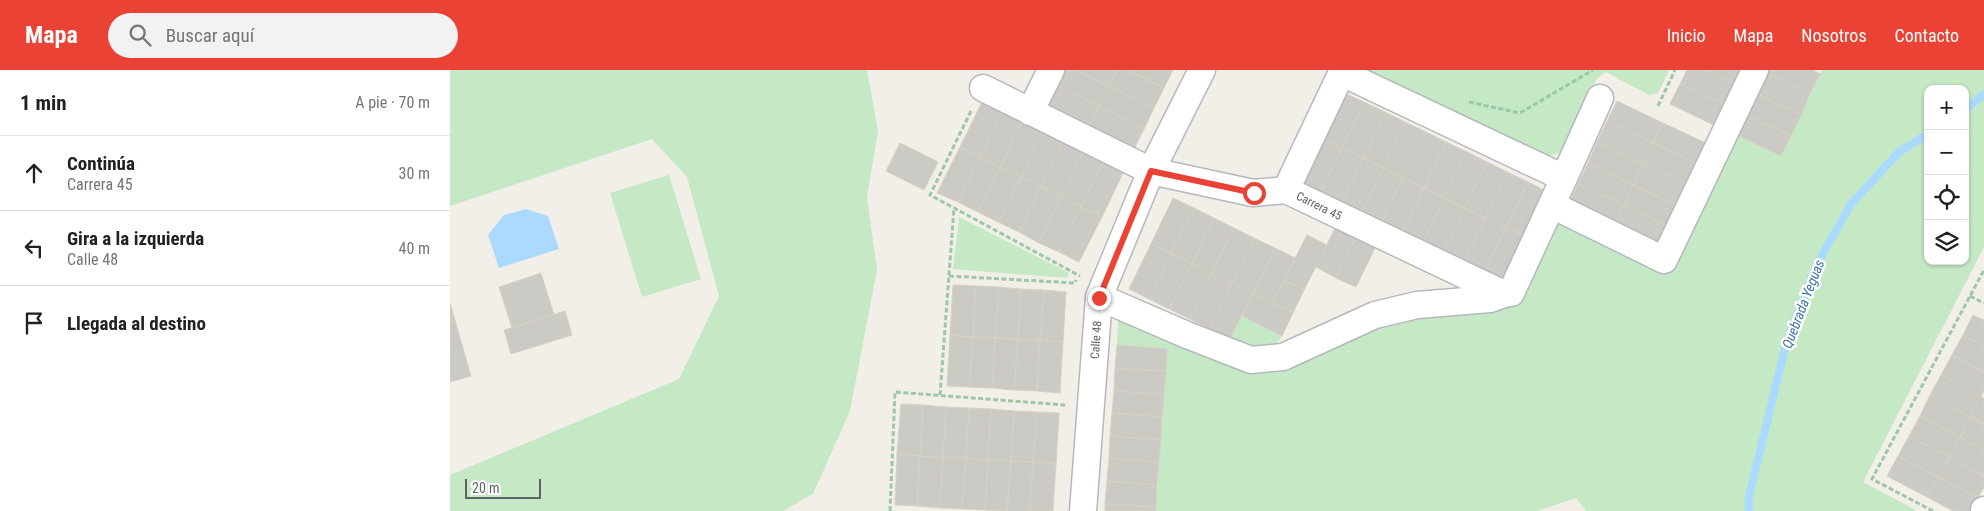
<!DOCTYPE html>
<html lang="es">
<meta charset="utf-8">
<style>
:root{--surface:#fff;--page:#f2f2f2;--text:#202124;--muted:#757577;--line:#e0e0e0;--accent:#ea4335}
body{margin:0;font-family:"Roboto Condensed",sans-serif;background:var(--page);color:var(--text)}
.controls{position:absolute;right:15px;top:15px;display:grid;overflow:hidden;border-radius:10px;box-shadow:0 1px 4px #0004}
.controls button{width:45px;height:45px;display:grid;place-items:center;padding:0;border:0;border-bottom:1px solid var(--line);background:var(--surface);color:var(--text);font:25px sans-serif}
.scale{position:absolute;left:15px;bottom:12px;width:76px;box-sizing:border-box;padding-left:5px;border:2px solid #5f6368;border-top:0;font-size:14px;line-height:18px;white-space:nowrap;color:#5f6368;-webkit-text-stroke:4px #fff;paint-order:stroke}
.stop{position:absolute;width:15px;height:15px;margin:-11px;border:4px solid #ea4335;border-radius:50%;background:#fff}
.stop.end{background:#ea4335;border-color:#fff;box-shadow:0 1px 5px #0008}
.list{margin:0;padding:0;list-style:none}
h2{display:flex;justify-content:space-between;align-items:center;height:65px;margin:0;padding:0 20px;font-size:21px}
h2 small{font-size:16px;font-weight:400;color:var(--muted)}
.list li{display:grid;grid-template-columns:32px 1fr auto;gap:15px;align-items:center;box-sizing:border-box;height:75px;padding:0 20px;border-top:1px solid var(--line)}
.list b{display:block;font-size:19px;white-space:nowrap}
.list p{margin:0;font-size:16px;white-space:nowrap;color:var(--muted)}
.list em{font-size:16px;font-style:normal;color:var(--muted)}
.icon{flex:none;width:28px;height:28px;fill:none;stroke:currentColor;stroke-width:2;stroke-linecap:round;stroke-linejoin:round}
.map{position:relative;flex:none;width:1534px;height:441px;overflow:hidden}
header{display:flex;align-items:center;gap:30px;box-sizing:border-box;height:70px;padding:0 25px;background:var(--accent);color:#fff}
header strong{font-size:24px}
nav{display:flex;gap:28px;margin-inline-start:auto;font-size:18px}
.search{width:350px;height:45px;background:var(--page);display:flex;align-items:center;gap:12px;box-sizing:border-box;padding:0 18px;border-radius:28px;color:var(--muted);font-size:19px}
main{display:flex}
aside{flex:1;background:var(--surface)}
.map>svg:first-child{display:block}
.green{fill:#c5e8c5;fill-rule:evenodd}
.water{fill:#aadaff}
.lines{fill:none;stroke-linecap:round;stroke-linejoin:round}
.stream{stroke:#aadaff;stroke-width:8}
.building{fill:#cccac5;stroke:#d6d1c6}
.minor-casing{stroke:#b5b8bc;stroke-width:29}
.path{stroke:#9cc7a9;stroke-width:3;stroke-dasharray:5 2.5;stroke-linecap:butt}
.minor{stroke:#fff;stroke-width:26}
.route{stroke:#ea4335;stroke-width:6}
.labels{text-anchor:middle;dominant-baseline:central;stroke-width:5;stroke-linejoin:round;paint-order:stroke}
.street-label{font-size:12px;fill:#5f6368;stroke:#fff}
.water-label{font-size:14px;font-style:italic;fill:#4174aa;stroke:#fff}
</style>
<header>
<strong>Mapa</strong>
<div class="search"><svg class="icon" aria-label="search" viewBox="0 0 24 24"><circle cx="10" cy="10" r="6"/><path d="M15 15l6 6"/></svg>Buscar aquí</div>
<nav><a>Inicio</a><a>Mapa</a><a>Nosotros</a><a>Contacto</a></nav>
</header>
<main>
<aside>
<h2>1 min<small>A pie · 70 m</small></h2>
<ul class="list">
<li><svg class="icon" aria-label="ahead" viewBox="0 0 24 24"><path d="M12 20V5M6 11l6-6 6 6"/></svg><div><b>Continúa</b><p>Carrera 45</p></div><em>30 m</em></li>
<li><svg class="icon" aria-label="left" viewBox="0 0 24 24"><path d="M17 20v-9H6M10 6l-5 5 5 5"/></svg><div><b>Gira a la izquierda</b><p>Calle 48</p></div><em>40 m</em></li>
<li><svg class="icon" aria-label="arrive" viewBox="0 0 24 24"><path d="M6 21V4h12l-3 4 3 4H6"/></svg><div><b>Llegada al destino</b></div></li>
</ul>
</aside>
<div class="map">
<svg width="1534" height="441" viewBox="0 0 1534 441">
<rect width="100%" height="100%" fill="#f1efe8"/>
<path class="green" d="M0,0H417L428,61L417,127L427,200L400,341L363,424L333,441H0V405L229,309L269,226L237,107L202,69L0,136Z
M911,0H1219L1208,23L1199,25L1156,2L1147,8L1114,81L1098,86Z
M1372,0H1534V177L1413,412L1466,440L1465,441H1136L1126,428L1087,441H706L717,279L667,275L668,248L799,304L838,297L889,272L969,242L1044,240L1067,235L1109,147L1219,202L1285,64L1331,86ZM1478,19H1515V191H1478Z
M219,105L251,209L192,227L160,123Z
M509,147L619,203L617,208L503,199Z
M792,246L832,266L826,275L799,277L780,269Z"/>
<path class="water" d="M76,139L98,146L109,179L49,198L38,165L54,145Z"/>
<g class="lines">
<path class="stream" d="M1515,40L1534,24
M1299,441V426L1337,270L1366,196L1401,134L1449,82L1478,64"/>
</g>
<path class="building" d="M611,0H626L659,16L649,36L604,14Z
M626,0H667L659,16Z
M667,0H678L714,18L704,38L659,16Z
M678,0H723L714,18Z
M1237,0H1255L1286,15L1276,35L1230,14Z
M1255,0H1293L1286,15Z
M1316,0H1363L1370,4L1360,24L1315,2Z
M1315,2L1360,24L1351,45L1305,23Z
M604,14L649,36L639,57L594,35Z
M1230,14L1276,35L1266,56L1220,34Z
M659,16L704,38L694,59L649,36Z
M894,23L914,32L892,78L872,68Z
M1305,23L1351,45L1341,66L1295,44Z
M1167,31L1213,53L1203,73L1157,51Z
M532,32L552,42L530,87L510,77Z
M914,32L935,42L913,88L892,78Z
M649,36L694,59L684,79L639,57Z
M552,42L572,51L550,97L530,87Z
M935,42L955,52L933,98L913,88Z
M1295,44L1341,66L1331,86L1285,64Z
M572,51L593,61L571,107L550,97Z
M1157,51L1203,73L1193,94L1147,72Z
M955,52L976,62L953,108L933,98Z
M1213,53L1258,74L1248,94L1203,73Z
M593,61L613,71L591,117L571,107Z
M976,62L996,72L974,118L953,108Z
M872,68L892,78L870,124L849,114Z
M613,71L633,81L611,127L591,117Z
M996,72L1017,82L994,128L974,118Z
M1147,72L1193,94L1183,115L1138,93Z
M450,73L488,92L474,120L436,101Z
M1203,73L1248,94L1239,115L1193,94Z
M510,77L530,87L508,132L487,123Z
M892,78L913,88L890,134L870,124Z
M633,81L654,91L631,137L611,127Z
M1017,82L1037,92L1015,138L994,128Z
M530,87L550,97L528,142L508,132Z
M913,88L933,98L911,144L890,134Z
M654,91L674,101L652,147L631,137Z
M1037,92L1057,102L1035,148L1015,138Z
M1138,93L1183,115L1174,135L1128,114Z
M1193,94L1239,115L1229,136L1183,115Z
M550,97L571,107L548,152L528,142Z
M933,98L953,108L931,154L911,144Z
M1057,102L1078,112L1056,157L1035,148Z
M571,107L591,117L569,162L548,152Z
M953,108L974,118L952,164L931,154Z
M1078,112L1098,122L1076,167L1056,157Z
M1128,114L1174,135L1164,156L1118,135Z
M1183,115L1229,136L1219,157L1174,135Z
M591,117L611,127L589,173L569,162Z
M974,118L994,128L972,174L952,164Z
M611,127L631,137L609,182L589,173Z
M723,128L744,138L721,183L701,174Z
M994,128L1015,138L992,184L972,174Z
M1174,135L1219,157L1209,177L1164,156Z
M631,137L652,147L629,192L609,182Z
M744,138L764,148L742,193L721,183Z
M1015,138L1035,148L1013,194L992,184Z
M764,148L784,158L762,203L742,193Z
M1035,148L1056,157L1033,204L1013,194Z
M888,152L908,162L886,208L866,197Z
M1056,157L1076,167L1054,213L1033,204Z
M784,158L804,168L782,213L762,203Z
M908,162L928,172L906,217L886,208Z
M857,165L877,175L854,220L834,210Z
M804,168L825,178L803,223L782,213Z
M701,174L721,183L699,229L679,219Z
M825,178L845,188L823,233L803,223Z
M721,183L742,193L719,239L699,229Z
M742,193L762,203L740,249L719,239Z
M91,203L104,245L62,258L49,217Z
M762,203L782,213L760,259L740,249Z
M834,210L854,220L843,243L823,233Z
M782,213L803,223L780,269L760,259Z
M503,215L526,216L523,267L500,265Z
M526,216L549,217L545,268L523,267Z
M549,217L571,219L568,269L545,268Z
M571,219L594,220L590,270L568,269Z
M594,220L616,222L613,272L590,270Z
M803,223L843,243L832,266L792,246Z
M0,233L21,306L0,312Z
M115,241L122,265L61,284L54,260Z
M1523,245L1534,250V276L1513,265Z
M500,265L523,267L519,317L497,316Z
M1513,265L1534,276V302L1502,285Z
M523,267L545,268L542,318L519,317Z
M545,268L568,269L564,320L542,318Z
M568,269L590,270L587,321L564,320Z
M590,270L613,272L610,323L587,321Z
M667,275L717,279L716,301L665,298Z
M1502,285L1534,302V321L1531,327L1491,305Z
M665,298L716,301L714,324L664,321Z
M1491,305L1531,327L1520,347L1480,325Z
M664,321L714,324L712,347L662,343Z
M1480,325L1520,347L1510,367L1470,346Z
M1531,327L1534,328V354L1520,347Z
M451,334L473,335L470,386L447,384Z
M473,335L496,337L493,387L470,386Z
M496,337L519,338L516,388L493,387Z
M519,338L541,339L538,390L516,388Z
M541,339L564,341L561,391L538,390Z
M564,341L587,342L583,392L561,391Z
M587,342L609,343L606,394L583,392Z
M662,343L712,347L711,370L660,366Z
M1470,346L1510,367L1499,387L1459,366Z
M1520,347L1534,354V380L1510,367Z
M660,366L711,370L709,392L659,388Z
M1459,366L1499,387L1488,407L1448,386Z
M1510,367L1534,380V406L1499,387Z
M447,384L470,386L467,436L445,435Z
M470,386L493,387L490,438L467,436Z
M1448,386L1488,407L1477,427L1437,406Z
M493,387L516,388L512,439L490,438Z
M1499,387L1534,406V417L1528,428L1488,407Z
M516,388L538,390L535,440L512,439Z
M659,388L709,392L707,415L657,411Z
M538,390L561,391L557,441L535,440Z
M561,391L583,392L580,441H557Z
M583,392L606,394L603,441H580Z
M1488,407L1528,428L1521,441H1503L1477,427Z
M657,411L707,415L706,437L655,434Z
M655,434L706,437V441H655Z"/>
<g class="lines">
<defs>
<path id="minor" d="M533,18L701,101L803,123L836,120L1054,224L1061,223L1114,108L892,3
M580,42L601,0
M1114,108L1150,28
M836,120L893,0
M1102,135L1214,190L1305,0
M649,227L737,265L801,290L833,287L925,245L967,235L1040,229L1054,224
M633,441L649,227L701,101L752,0
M1534,441V440"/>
</defs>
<use href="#minor" class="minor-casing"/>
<path class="path" d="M1019,32L1070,43L1143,0
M1208,36L1225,0
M521,41L480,125L630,206
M499,206L625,213L626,210
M1520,226L1534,233
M490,325L504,138
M440,441L445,322L615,335
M1483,441L1422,409L1534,200"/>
<use href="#minor" class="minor"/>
</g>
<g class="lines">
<path class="route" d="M649,228L701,101L804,123"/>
</g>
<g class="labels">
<g class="street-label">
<text transform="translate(869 136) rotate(26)">Carrera 45</text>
<text transform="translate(646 270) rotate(-86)">Calle 48</text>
</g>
<g class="water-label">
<text transform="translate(1353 234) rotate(-69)">Quebrada Yeguas</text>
</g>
</g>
</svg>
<div class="controls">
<button>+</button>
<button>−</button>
<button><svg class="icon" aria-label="locate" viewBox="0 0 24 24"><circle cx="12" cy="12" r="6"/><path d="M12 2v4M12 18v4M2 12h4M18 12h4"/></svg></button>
<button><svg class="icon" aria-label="layers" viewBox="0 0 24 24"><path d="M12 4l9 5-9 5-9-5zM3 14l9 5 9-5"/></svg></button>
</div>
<div class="scale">20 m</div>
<div class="stop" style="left:804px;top:123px"></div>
<div class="stop end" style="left:649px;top:228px"></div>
</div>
</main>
